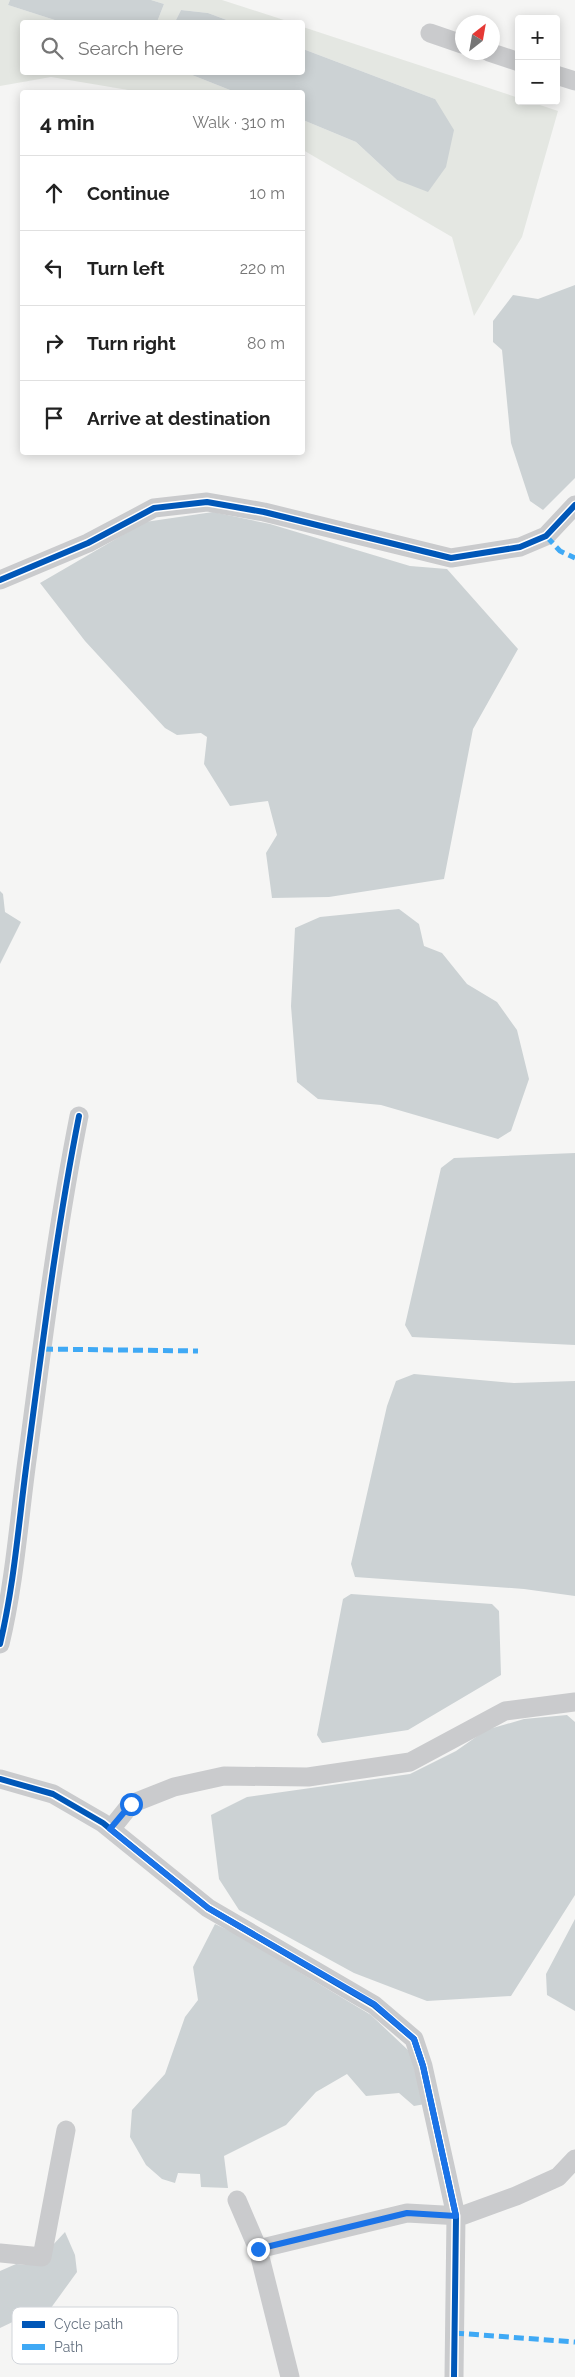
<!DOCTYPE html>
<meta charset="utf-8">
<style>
:root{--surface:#fff;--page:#f2f2f2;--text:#222;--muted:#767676;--line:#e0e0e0}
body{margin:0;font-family:Raleway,sans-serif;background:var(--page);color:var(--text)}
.controls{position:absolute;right:15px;top:15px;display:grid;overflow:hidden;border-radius:5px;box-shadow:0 2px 12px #0003}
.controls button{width:45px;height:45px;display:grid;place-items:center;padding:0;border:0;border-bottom:1px solid var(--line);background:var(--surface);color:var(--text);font:25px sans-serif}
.compass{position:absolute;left:455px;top:15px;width:45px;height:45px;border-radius:50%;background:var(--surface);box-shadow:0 2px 12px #0003;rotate:31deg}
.stop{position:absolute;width:15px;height:15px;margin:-11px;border:4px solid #1a73e8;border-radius:50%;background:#fff}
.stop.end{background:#1a73e8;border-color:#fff;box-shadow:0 1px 5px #0008}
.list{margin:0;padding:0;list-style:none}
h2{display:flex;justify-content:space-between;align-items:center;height:65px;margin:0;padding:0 20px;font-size:21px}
h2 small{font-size:16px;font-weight:400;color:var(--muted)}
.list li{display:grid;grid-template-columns:32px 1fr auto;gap:15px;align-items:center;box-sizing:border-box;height:75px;padding:0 20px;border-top:1px solid var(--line)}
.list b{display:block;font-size:19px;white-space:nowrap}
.list em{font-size:16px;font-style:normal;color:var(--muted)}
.icon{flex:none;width:28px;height:28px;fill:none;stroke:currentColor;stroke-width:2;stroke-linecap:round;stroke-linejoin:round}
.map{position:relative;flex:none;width:575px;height:2377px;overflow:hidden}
.search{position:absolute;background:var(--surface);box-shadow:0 2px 12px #0003;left:20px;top:20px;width:285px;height:55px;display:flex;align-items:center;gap:12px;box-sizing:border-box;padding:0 18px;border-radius:5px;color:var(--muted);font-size:19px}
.panel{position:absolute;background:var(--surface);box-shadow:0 2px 12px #0003;left:20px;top:90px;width:285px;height:365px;border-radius:5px}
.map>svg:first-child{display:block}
.green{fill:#e4e7e2}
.water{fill:#ccd2d4}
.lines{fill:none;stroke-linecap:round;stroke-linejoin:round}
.minor{stroke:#cacbcd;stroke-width:19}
.quiet{stroke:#3fa9f5;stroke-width:5;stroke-dasharray:10 5;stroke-linecap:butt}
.cycleway-casing{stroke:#fff;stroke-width:9}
.cycleway{stroke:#0057b8;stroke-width:6}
.route{stroke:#1a73e8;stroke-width:6}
.key{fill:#fff;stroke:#d1d5da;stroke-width:1}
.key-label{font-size:14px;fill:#677382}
</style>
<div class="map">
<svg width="575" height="2377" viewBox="0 0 575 2377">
<rect width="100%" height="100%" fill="#f5f5f4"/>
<path class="green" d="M0,0H10L8,5L61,22H22V72L187,73L235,92H140L51,77L0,86Z
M151,0H222L290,22H232L208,13L181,10L175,22H157L164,4Z
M303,27L519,98V101H528L558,111L522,237L474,316L452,237L303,150V120L356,142L397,180L435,99L303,49Z"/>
<path class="water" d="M10,0H151L164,4L157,22H61L8,5Z
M181,10L208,13L232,22H175Z
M303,49L435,99L454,130L446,167L428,192L397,180L356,142L303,120L302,92H235L187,73L302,72Z
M575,285V478L543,510L530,501L511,443L502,350L493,342V321L513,295L538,299Z
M213,512L270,524L410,566L447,569L518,649L473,729L444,879L329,897L272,898L266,853L277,835L268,801L230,806L204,764L207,737L201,733L177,735L165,728L85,641L40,583L145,522Z
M0,891L3,894L5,912L21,922L0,964Z
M399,909L419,924L424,946L442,953L467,984L497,1002L517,1030L529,1079L511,1131L498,1139L381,1105L318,1099L297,1082L291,1006L295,928L320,917Z
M575,1153V1345L412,1337L405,1325L441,1168L454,1158Z
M414,1374L514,1383L575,1381V1596L524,1589L355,1577L351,1564L387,1406L396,1381Z
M351,1594L492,1604L499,1611L501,1675L408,1730L322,1743L317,1735L343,1599Z
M567,1715L575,1722V1895L511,1996L427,2001L354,1973L239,1910L219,1879L211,1815L247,1797L410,1774L456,1751L486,1730L524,1719Z
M575,1919V2011L547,1995L546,1974Z
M215,1924L234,1933L371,2015L409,2051L425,2104L414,2106L399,2093L366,2096L347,2074L316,2092L286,2125L224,2156L228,2188L201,2187L200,2174L178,2173L175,2183L162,2179L146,2165L130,2137L132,2110L165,2074L185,2017L198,2000L193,1967Z
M65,2232L75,2255L77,2272L48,2312L23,2317L0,2328V2271L16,2264L28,2265L47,2261L51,2247Z"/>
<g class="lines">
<path class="minor" d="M430,33L462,44
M489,52L519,62
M556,75L575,81
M0,580L88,543L154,508L207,502L264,512L451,558L520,547L546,536L575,505
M0,1644C15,1581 19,1517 28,1453C43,1340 57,1227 79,1116
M0,1779L53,1794L103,1823L208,1908L374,2005L414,2039L423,2066L456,2216L454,2377
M111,1829L131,1804L174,1787L224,1776L308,1777L410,1762L505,1711L575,1702
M237,2200L258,2249L290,2377
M258,2249L407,2213L461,2216L516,2196L558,2177L575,2159
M0,2253L42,2257L66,2130"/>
<path class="quiet" d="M546,536L560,551L575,558
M43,1349L198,1351
M454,2333L575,2342"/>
<defs>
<path id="cycleway" d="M0,580L88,543L154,508L207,502L264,512L451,558L520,547L546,536L575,505
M0,1644C15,1581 19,1517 28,1453C43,1340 57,1227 79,1116
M0,1779L53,1794L103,1823L208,1908L374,2005L414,2039L423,2066L456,2216L454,2377"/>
</defs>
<use href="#cycleway" class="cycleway-casing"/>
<use href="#cycleway" class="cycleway"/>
</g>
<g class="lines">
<path class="route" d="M131,1804L110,1829L208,1908L374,2004L414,2039L423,2066L456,2216L407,2213L258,2249"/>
</g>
<rect x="12" y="2307" width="166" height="57" rx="8" class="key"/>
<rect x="22" y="2321" width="23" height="7" fill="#0057b8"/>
<rect x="22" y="2344" width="23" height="6" fill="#3fa9f5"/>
<g class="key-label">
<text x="54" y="2329">Cycle path</text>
<text x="54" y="2352">Path</text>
</g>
</svg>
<div class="controls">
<button>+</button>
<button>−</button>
</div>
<svg class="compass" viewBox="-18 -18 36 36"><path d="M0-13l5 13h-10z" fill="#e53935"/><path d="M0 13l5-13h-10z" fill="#767676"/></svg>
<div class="stop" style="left:131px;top:1804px"></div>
<div class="stop end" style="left:258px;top:2249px"></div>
<div class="search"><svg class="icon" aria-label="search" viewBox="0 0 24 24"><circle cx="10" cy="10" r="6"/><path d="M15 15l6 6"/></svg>Search here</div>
<section class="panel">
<h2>4 min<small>Walk · 310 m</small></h2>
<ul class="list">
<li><svg class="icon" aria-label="ahead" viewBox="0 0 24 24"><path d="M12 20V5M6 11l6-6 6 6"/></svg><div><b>Continue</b></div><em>10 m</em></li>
<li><svg class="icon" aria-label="left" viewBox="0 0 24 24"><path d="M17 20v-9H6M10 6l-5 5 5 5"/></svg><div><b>Turn left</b></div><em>220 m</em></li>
<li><svg class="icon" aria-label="right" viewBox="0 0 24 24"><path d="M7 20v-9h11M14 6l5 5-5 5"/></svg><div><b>Turn right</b></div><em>80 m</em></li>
<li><svg class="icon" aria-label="arrive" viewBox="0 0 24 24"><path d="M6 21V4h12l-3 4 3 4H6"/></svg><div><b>Arrive at destination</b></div></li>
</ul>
</section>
</div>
